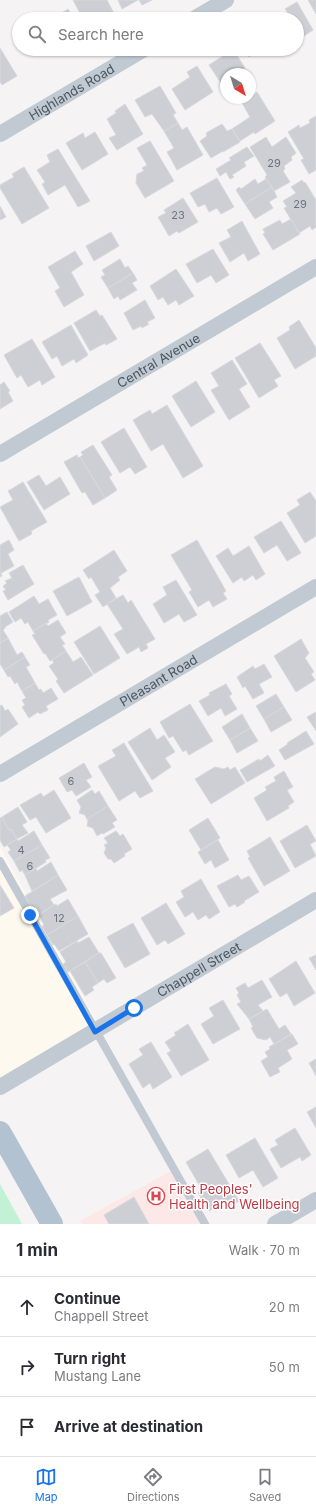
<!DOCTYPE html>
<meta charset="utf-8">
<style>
:root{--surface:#fff;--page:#f2f2f3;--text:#2b2b33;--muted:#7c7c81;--line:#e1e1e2;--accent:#1a73e8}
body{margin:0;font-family:Inter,sans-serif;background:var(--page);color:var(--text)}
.compass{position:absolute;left:220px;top:68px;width:36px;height:36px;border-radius:50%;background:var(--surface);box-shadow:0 1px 3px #0004;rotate:142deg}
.stop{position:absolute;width:12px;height:12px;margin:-9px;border:3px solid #1a73e8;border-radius:50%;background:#fff}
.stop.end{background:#1a73e8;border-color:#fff;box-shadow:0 1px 4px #0008}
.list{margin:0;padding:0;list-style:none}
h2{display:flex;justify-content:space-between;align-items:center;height:52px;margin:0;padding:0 16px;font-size:17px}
h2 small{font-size:13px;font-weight:400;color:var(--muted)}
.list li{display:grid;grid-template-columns:26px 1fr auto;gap:12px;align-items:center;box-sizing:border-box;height:60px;padding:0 16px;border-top:1px solid var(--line)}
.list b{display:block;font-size:15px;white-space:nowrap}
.list p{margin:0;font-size:13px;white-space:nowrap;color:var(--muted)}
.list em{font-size:13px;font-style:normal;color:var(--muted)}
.icon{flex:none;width:22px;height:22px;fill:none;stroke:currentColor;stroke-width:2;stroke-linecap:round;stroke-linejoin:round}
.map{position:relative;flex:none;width:316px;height:1224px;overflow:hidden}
.search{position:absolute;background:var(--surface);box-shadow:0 1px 3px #0004;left:12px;right:12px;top:12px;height:44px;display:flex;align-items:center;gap:10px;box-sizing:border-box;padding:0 14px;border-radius:22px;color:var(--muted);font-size:15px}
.sheet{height:232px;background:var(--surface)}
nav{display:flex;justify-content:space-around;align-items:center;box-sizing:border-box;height:56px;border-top:1px solid var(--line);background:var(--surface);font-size:11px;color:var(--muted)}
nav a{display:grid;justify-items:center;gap:2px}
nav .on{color:var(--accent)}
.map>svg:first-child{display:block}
.commercial{fill:#fdf9ef}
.medical{fill:#fce8e6}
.green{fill:#c3f1d5}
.building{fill:#cdcfd5;stroke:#d7d9de}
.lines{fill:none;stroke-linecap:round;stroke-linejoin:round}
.lane{stroke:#c1cad2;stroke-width:8}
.street{stroke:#c1cad2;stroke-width:16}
.primary{stroke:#b3c2d1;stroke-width:22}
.route{stroke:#1a73e8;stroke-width:5}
.labels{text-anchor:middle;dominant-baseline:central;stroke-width:3;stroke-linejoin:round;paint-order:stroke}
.number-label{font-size:11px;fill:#6b747e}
.street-label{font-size:13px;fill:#4a5661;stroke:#fff}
.health-label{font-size:13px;fill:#be3a42;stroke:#fff;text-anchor:start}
</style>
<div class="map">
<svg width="316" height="1224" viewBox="0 0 316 1224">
<rect width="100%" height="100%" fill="#f5f3f3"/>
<path class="commercial" d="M0,847L103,1032L8,1089L0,1075Z"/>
<path class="medical" d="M171,1171L203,1224H82L80,1221Z"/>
<path class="green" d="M0,1184L22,1224H0Z"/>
<path class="building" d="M73,0H107L117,19H101L97,12L83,19Z
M118,0H138L122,9Z
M139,0H152L142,5Z
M308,0H316V14Z
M297,2L313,30L301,38L298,33L297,34V19H278L288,13L285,9Z
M68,9L74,19H52Z
M0,48L17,76L2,85L0,82Z
M218,49H233L245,68L236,74H226V80L221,83L209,65L223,56Z
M244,49H262L249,57Z
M197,66L213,92L185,110L172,89L190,77L187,72Z
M160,86L176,113L173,115L178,123L164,131L152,114L145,117L135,100Z
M257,92L275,121L255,134L254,132L240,141L232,129L250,117L241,101L246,98H250V96Z
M125,104L143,134L117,150L109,138L116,135L107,119L116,113L115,111Z
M316,116V170L309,174L301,160L304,159L288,132L299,125L300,128L310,123L309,120Z
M178,123L182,130L187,127L203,155L177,170L167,152L174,148L164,131Z
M222,124L227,131L232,129L240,142L223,152V151L211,158L200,141L207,136L206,133Z
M95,132L108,154L82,170L66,143L83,133L85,138Z
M266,137L272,147L286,137L296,153L291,157L292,160L284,166L285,169L283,171L290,182L274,191L265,177L267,175L250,147Z
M150,141L174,181L145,198L136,183L137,174L144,171L142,168L147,165L137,148Z
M247,147L254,156L244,162L246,166L232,175L234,177L230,179L226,172L220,176L216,169L231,160L229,158Z
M58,149L90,201L78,207L65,185L48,195L42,184L45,182L37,170L50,162L47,155Z
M24,167L49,208L22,224L0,188V185L14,177L12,174Z
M217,178L234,207L221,214L217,208L209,212L205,204L198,207L190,193Z
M255,179L258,184L266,179L272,187L245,204L236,190L239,187L241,189Z
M302,180L304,183L305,182L316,200V227L312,230L310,226L299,233L284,208L287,207L283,201L296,193L291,187Z
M272,187L277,197L269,202L273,208L255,219L245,204Z
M183,198L198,222L179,233L177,231L169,236L158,217L166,213L164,210Z
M0,206L6,217L0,220Z
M291,219L300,234L273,250L263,234L265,233L263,229L280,220L282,224Z
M242,221L260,254L248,261L244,253L230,262L219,243L231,237L227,230Z
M111,232L119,246L94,261L86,246Z
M213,249L229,275L216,283L211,275L197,283L186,264Z
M75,251L83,264L71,272L84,295L64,307L55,291L60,288L48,267Z
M120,259L125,268L128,266L133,273L108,288L101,277L105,275L102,270Z
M176,269L194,296L179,305L176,300L168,305L163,297L158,300L150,286Z
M133,273L137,280L132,283L137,290L120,300L118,296L114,299L108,288Z
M145,300L155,318L147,322L149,324L142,328L141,326L133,330L124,313Z
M96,310L100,316L102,315L117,339L106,345L105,343L90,351L74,323Z
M299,320L316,348V356L295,369L277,338L290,330L289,327Z
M71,325L88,355L76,363L74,359L62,366L57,356L52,359L42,342Z
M32,339L55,377L42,385L40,380L28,387L21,375L17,378L4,355Z
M260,343L281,376L274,380L278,386L259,398L235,358Z
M232,360L247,384L239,389L250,407L229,420L211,390L219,386L211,373Z
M196,381L215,412L191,427L172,396Z
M4,382L10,391L8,392L13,401L0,409V385Z
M167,405L203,466L183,478L163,444L151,451L133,420L150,410L152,414Z
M124,428L147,467L135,474L130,467L120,473L101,442Z
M93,445L112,475L109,477L117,490L105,498L80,457L83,455L81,452Z
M77,455L78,458L80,457L105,498L93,505L85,492L82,493L64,462Z
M39,475L46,486L60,477L70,494L44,510L27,482Z
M23,482L47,522L31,531L32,534L19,541L0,507L13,500L8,491Z
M310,492L316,501V536L305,543L287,513L300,505L297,500Z
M281,521L301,553L287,561L277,545L264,553L254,537Z
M9,540L14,550L8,554L14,566L1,573L2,576L0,577V545Z
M197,540L226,591L223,593L227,599L213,607L209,600L198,607L189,592L192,590L171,555Z
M249,546L265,574L256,580L253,575L244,581L242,577L233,583L216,556L228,548L233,556Z
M114,550L127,571L118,577L120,580L110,588L116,598L103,607L95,595L100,592L91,577L89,579L83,570Z
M23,565L34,584L8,600L3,591L6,590L3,586L7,583L5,581L12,578L9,573Z
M79,577L92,602L67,616L53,591Z
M176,580L197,615L184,622L179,614L164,623L153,604L167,595L163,587Z
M123,595L128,603L131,600L155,639L146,644L148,648L141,652L139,647L127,654L114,634L123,629L107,604Z
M34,596L39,604L48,599L57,615L48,620L49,622L33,631L28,622L25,624L21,618L15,622L9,612Z
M7,612L13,622L5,627V628L3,630L8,638L0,643V616Z
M58,620L66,633L60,637L65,644L62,645L66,651L50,661L45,653L44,654L32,635L35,634L33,631L46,623L48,626Z
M100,626L120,658L94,674L74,642Z
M8,638L17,655L22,652L25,657L4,670L0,664V643Z
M301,639L309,653L305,658L314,672L311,674L315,680L296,692L274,656Z
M66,651L73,662L81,657L93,675L64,693L56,681L58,679L49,666L54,663L52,660Z
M25,657L30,665L26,667L35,683L22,691L17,682L15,684L10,676L8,677L4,670Z
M264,664L272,677L259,684L264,693L253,699L245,686L243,688L237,677L253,666L255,669Z
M35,683L39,690L41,689L43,693L51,688L58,699L46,706L48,710L40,714L38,712L29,718L22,707L25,705L22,700L26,698L22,691Z
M226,684L232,694L229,696L237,709L225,716L221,708L208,716L199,701L210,695L209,693Z
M276,694L284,707L264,719L256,706Z
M190,704L213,741L189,755L186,750L183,752L173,736L169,738L160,722Z
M2,705L5,711L8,709L18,724L0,737V706Z
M284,707L292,720L271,732L264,719Z
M316,712V731L307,717Z
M242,714L250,728L230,740L222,727Z
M150,728L157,740L164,735L175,752L165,758L171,767L152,780L128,742Z
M250,728L258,741L237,753L230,740Z
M306,731L314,744L285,760L279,750L288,744L287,743Z
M124,743L153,791L140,798L135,791L119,801L98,766L116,756L112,750Z
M268,755L275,766L247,782L240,770L259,759L260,761Z
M84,763L92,777L86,780L91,787L76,796L72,790L67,792L59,778Z
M215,767L224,769L228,767L230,770L235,767L245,783L211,804L195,779Z
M284,771L293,787L287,790L294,802L288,806L289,808L267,821L254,798L267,790L265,787L276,781L274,777Z
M54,790L71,818L46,833L36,817L30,820L20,805L41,793L43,797Z
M92,790L95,794L99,791L108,806L87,819L85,815L79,813L81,807L77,800Z
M108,806L117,820L112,823L115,827L103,834L102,833L97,836L93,828L87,826L88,821L87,819Z
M18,807L27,822L22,825L28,833L17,839L11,829L9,830L2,817Z
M2,817L9,830L11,829L17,839L4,847L0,840V818Z
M208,818L220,838L201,850L189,830Z
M307,825L316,841L310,844L316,856L295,868L280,841Z
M34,831L42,845L14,861L8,852L11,850L7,845L17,839L18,841Z
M116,831L120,836L123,834L132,849L124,854L125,856L114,863L111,859H108L104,853L106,848L104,845L108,843L104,838Z
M270,837L290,871L264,886L248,858L250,857L247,851Z
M218,840L229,860L215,868L211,860L205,864L198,852Z
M42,845L50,858L45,860L46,862L25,875L22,870L20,872L14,861Z
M51,862L58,875L32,891L25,875L36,868L37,871Z
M58,875L67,890L50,899L54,905L40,914L36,907L32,909L25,896Z
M238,875L241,880L249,876L259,892L244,901L245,902L237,907L235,904L229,907L217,886Z
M201,879L220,912L209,919L206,915L198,920L193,912L185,917L176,902L184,897L181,891Z
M0,885L14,908L0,916Z
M68,899L78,916L47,935L42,926L44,925L39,915L56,904L57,906Z
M166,903L185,934L168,944L165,940L157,945L141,918Z
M78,916L88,934L59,951L54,944L53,945L47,935Z
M133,923L150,954L125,968L107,937Z
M89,937L99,953L68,972L63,964L66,962L60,952L77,941L78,943Z
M99,953H101L116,978L107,983L104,979L98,983L85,962Z
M316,955V970L309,958Z
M296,961L315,993L294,1006L287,993L280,997L269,979Z
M85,962L98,983L92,987L94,990L85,996L70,971Z
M262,980L272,997L258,1005L263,1011L249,1019L237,1004L241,1002L237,995L239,993L236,988L245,983L248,988Z
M223,1000L240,1029L213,1044L201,1024L214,1016L209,1008Z
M267,1009L279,1029L285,1025L291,1034L274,1044L270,1037L266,1040L257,1038L251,1028L253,1027L249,1019Z
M188,1024L209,1060L181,1076L167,1053L171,1051L165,1042L176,1035L174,1033Z
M292,1034L298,1044L287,1050L292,1059L278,1068L280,1072L270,1077L261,1061L268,1057L265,1052L270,1049L269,1047Z
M151,1042L172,1077L153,1089L150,1083L143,1088L129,1064L143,1055L139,1049Z
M316,1059V1076L309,1063Z
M316,1107V1128L307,1112Z
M295,1128L311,1155L302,1161L300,1157L281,1168L270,1149L278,1145L275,1140Z
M255,1138L278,1178L263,1187L253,1170L239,1178L226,1155Z
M208,1149L239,1201L228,1207L225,1202L209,1211L198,1193L202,1190L186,1162Z
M134,1197L149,1224H109L104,1215Z"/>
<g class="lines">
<path class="lane" d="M0,861L205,1224"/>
<g class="street">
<path d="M194,19L226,0"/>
<path id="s1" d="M0,134L144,49"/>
<path id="s2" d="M0,454L316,267"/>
<path id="s3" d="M0,774L316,587"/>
<path id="s4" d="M0,1087L316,900"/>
<path d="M275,1224L316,1200"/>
</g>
<path class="primary" d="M0,1132L52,1224"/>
</g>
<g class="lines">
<path class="route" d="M30,915L95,1032L134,1008"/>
</g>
<defs>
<symbol id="hospital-ring" viewBox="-11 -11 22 22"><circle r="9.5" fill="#fff" stroke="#e0444e" stroke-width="1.5"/><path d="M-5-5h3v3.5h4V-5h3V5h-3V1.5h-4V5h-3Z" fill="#e0444e"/></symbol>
</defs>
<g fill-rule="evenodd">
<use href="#hospital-ring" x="146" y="1186" width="20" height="20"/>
</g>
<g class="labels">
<g class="number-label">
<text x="274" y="163">29</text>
<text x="300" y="204">29</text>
<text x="178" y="215">23</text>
<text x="71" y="781">6</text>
<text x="21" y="850">4</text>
<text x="30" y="866">6</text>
<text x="59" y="918">12</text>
</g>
<g class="street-label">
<text stroke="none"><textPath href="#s1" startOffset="83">Highlands Road</textPath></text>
<text stroke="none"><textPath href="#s2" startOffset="184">Central Avenue</textPath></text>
<text stroke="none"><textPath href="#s3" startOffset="184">Pleasant Road</textPath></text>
<text stroke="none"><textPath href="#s4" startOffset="231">Chappell Street</textPath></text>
</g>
<g class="health-label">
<text x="169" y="1189">First Peoples'<tspan x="169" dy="15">Health and Wellbeing</tspan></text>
</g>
</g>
</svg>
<svg class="compass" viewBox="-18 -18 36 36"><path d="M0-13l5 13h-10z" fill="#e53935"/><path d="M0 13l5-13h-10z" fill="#7c7c81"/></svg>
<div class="stop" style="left:134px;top:1008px"></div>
<div class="stop end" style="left:30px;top:915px"></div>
<div class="search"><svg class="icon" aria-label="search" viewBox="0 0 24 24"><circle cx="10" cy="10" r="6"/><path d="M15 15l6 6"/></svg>Search here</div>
</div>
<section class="sheet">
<h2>1 min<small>Walk · 70 m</small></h2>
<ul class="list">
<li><svg class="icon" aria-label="ahead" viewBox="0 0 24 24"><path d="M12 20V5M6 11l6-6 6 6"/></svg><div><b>Continue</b><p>Chappell Street</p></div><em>20 m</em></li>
<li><svg class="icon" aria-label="right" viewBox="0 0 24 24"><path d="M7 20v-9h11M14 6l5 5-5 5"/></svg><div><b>Turn right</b><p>Mustang Lane</p></div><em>50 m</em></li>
<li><svg class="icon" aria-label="arrive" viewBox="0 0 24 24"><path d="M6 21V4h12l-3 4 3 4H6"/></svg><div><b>Arrive at destination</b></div></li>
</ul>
</section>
<nav>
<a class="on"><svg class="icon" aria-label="map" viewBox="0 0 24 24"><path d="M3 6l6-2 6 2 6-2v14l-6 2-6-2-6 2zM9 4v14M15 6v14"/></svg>Map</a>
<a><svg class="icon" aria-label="directions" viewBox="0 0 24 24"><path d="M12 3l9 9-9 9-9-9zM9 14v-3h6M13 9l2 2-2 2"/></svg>Directions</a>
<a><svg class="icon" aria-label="saved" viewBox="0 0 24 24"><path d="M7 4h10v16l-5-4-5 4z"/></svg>Saved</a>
</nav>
